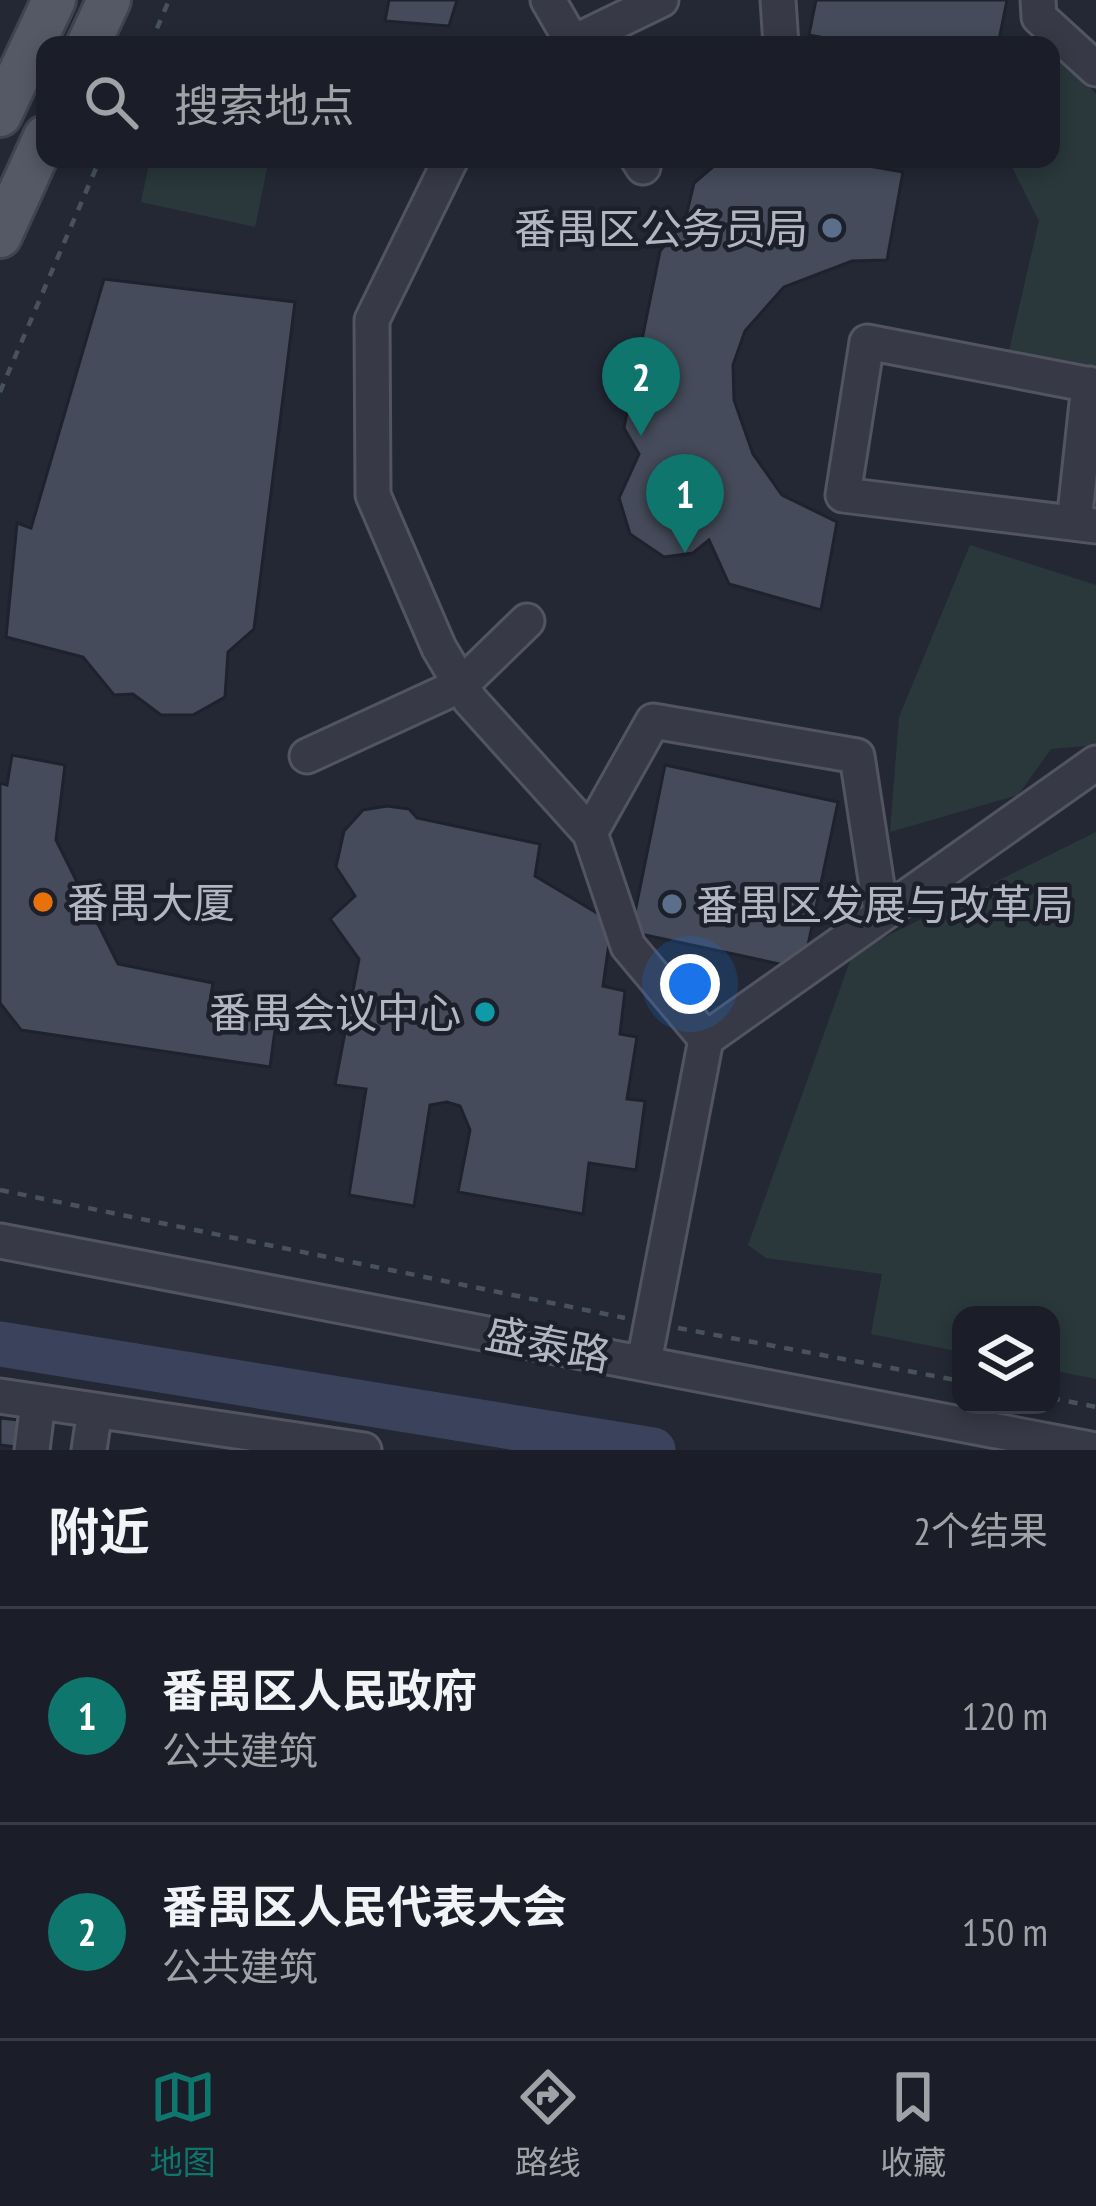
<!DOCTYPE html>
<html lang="zh">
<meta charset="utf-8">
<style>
:root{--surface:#1b1e28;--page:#282b34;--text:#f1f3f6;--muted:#a0a2a8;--line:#393c45;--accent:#0f766e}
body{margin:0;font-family:"PT Sans Narrow","Noto Sans SC",sans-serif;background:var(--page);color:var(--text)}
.controls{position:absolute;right:36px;bottom:36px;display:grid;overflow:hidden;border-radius:24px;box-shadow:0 6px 18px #0003}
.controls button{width:108px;height:108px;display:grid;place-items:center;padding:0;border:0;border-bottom:3px solid var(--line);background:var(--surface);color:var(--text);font:60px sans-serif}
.you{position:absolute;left:690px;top:984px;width:42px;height:42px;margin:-30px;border:9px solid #fff;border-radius:50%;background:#1a73e8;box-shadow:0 0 0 18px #1a73e833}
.badge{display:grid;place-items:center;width:78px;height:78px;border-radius:50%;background:var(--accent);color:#fff;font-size:39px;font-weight:700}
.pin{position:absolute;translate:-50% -99px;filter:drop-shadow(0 3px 6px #0008)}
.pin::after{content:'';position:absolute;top:63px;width:42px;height:36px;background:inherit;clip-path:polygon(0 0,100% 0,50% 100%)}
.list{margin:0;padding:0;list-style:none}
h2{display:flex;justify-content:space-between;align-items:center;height:156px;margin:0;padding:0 48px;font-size:51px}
h2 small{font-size:39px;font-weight:400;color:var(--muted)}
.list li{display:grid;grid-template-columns:78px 1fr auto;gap:36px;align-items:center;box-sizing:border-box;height:216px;padding:0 48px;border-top:3px solid var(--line)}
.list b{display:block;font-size:45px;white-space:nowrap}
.list p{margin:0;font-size:39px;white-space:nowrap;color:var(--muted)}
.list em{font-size:39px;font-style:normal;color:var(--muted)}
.icon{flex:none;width:66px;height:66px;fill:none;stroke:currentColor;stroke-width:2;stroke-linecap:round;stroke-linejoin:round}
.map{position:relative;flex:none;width:1096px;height:1450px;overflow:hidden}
.search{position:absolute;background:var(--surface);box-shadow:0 6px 18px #0003;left:36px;right:36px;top:36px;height:132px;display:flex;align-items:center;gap:30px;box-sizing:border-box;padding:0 42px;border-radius:24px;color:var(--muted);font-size:45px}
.sheet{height:588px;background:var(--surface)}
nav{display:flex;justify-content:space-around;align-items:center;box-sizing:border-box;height:168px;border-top:3px solid var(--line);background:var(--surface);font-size:33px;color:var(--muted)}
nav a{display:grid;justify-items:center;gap:6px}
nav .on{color:var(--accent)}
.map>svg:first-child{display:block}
.green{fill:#2a383b}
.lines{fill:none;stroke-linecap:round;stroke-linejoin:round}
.river{stroke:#3b435c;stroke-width:45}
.building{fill:#454b5a;stroke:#1e222d;stroke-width:3}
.minor-casing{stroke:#525561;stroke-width:39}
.major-casing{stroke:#40444f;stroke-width:48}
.path{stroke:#475358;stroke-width:4.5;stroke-dasharray:9 9;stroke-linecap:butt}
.minor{stroke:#373a46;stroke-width:33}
.major{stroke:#555966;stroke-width:42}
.service-dot{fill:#5c6f8a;stroke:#1c202b;stroke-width:4.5}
.food-dot{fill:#e8710a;stroke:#1c202b;stroke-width:4.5}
.culture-dot{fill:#0f9aa8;stroke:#1c202b;stroke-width:4.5}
.labels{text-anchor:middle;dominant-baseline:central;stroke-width:9;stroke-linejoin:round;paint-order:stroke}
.poi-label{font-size:42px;fill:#b2b5c2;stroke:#1c202b;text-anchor:end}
.street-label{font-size:42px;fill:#b2b5c2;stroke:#1c202b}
</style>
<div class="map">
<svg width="1096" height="1450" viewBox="0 0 1096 1450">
<rect width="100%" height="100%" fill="#242835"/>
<path class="green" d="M1051,46L1096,94V374L1008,355L1039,221L1008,159H1051Z
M150,159H269L255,227L141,202Z
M970,545L1096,585V745L1051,749L1018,795L890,832L899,717Z
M1096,832V1379L1051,1370V1315H961V1352L871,1334L882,1274L766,1258L748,1245L853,953Z"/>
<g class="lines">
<path class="river" d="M0,1344L653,1450"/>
</g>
<path class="building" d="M389,0H457L449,26L385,21Z
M816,0H1007L998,45H860L809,35Z
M829,159L903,172L887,260L852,261L784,287L745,331L733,365L734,400L753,454L782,495L837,522L821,610L729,584L709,540L693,553L664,557L630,534L619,498L639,454L624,428L660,251L685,221L694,183L722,159Z
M104,279L295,302L254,629L228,652L225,697L193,715H161L133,694L114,695L83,657L6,637L17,523L31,528Z
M12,755L65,765L56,840L118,964L213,983L208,1013L276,1023L270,1067L21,1030L0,1003V783L7,785Z
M665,765L838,802L803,969L631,932Z
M387,806L409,809L417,818L540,844L535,876L612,922L603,986L625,991L620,1034L637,1037L627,1099L645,1101L636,1170L589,1163L583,1214L458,1192L470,1130L460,1106L447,1102L430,1105L414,1206L349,1195L366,1089L335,1085L359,959L330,919L355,896L336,867L344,831L363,810Z
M0,1418L19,1420L16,1447L0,1445Z"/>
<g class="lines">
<defs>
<path id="minor" d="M548,0L574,45
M778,0L781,45
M1038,0L1039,17L1096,69
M568,45L661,0
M451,159L372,320L373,495L439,648L470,700L590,833L628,946L706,1039L644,1362
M638,159L643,167
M1096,386L867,342L843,495L1096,526
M1074,523L1089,384
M307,756L461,685L527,621
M590,833L653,721L857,756L881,912
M706,1039L1096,763
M0,1241L1096,1450
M0,1396L364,1450
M32,1450L38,1402
M89,1450L95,1410"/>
<path id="major" d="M88,45L109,0
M0,115L54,0
M0,236L45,137"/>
</defs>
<use href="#minor" class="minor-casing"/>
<use href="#major" class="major-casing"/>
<path class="path" d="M150,45L169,0
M0,392L100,159
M0,1190L625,1318
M678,1328L961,1381
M1051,1398L1096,1407"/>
<use href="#minor" class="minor"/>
<use href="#major" class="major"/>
</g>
<g class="service-dot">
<circle cx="832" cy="228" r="12"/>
<circle cx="672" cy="904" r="12"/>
</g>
<circle class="food-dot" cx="43" cy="902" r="12"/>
<circle class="culture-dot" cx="485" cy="1012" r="12"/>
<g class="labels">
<g class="poi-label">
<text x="808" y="228">番禺区公务员局</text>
<text x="67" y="902" text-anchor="start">番禺大厦</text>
<text x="696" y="904" text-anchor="start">番禺区发展与改革局</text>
<text x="461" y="1012">番禺会议中心</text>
</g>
<g class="street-label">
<text transform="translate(548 1344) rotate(11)">盛泰路</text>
</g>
</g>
</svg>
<div class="controls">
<button><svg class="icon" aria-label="layers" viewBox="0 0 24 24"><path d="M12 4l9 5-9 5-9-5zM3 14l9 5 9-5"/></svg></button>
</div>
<div class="you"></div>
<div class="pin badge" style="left:685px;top:553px">1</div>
<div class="pin badge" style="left:641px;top:436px">2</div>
<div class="search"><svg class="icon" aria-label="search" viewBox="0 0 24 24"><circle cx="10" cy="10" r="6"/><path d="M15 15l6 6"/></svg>搜索地点</div>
</div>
<section class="sheet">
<h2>附近<small>2个结果</small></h2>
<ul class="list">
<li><span class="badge">1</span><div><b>番禺区人民政府</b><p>公共建筑</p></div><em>120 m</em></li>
<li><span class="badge">2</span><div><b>番禺区人民代表大会</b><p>公共建筑</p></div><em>150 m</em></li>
</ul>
</section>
<nav>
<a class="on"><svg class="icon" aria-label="map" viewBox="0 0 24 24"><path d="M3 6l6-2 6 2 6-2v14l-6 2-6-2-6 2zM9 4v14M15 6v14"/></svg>地图</a>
<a><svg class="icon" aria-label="directions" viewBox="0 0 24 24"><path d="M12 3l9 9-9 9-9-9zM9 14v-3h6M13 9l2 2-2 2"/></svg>路线</a>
<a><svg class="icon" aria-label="saved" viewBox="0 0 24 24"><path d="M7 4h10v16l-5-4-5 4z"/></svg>收藏</a>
</nav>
